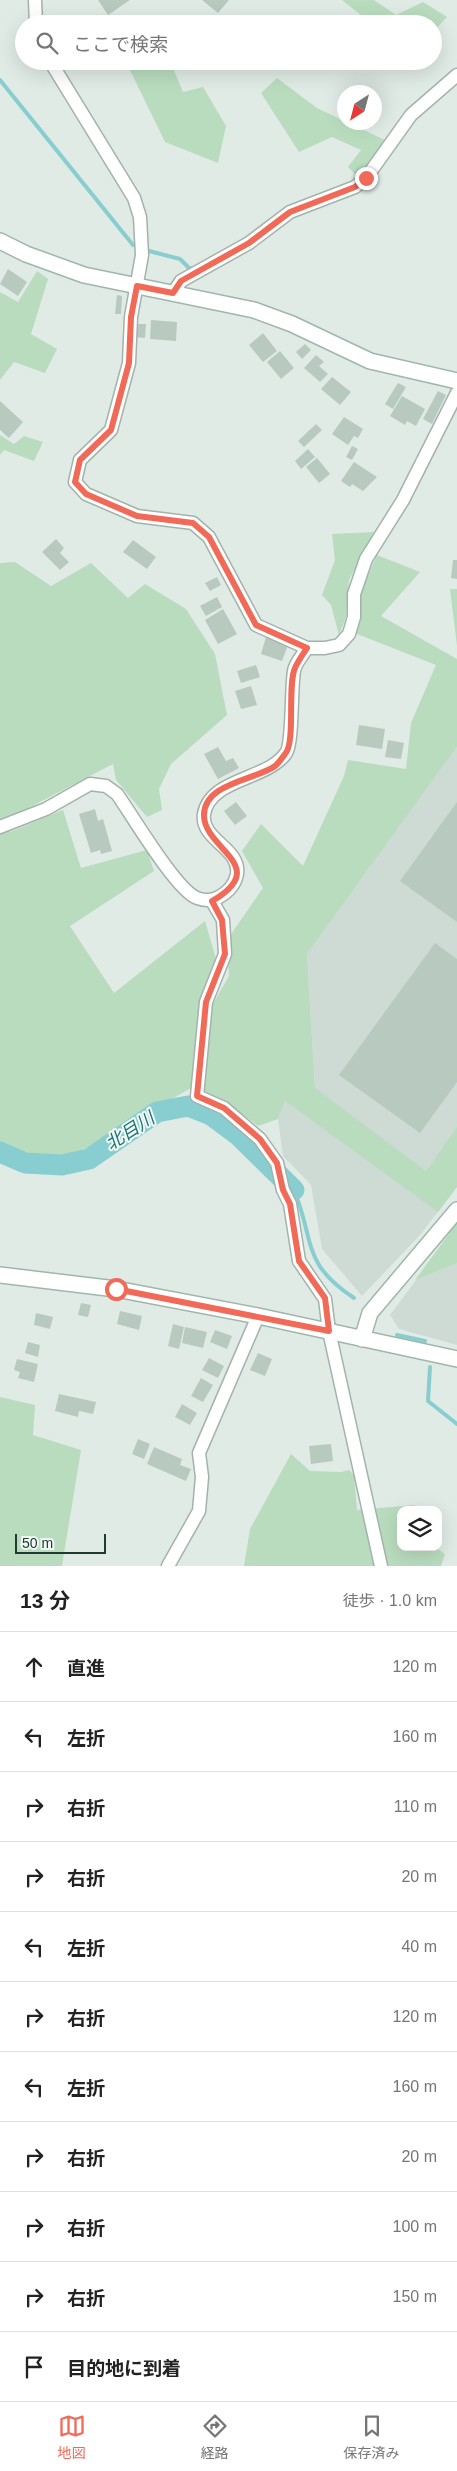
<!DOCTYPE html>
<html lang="ja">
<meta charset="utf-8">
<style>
:root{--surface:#fff;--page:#f2f2f2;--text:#222;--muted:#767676;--line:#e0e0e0;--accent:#f16a58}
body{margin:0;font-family:Helvetica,"Noto Sans JP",sans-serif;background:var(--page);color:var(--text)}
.controls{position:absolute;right:15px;bottom:15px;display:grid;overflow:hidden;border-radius:10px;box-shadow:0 5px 20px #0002}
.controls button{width:45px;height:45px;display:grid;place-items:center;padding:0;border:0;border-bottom:1px solid var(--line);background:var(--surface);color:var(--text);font:25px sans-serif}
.compass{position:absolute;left:337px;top:85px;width:45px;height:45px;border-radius:50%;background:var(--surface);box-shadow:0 5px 20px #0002;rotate:216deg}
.scale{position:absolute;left:15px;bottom:12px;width:91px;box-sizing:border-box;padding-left:5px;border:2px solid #213b31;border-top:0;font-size:14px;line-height:18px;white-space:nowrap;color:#213b31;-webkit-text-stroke:4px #f0f8f3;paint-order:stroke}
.stop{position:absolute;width:15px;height:15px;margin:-11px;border:4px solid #f16a58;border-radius:50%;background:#fff}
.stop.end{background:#f16a58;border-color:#fff;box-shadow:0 1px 5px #0008}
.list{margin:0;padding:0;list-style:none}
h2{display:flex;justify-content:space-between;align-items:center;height:65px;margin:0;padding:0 20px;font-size:21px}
h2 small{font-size:16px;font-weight:400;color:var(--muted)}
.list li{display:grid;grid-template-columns:32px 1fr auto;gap:15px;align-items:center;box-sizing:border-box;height:70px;padding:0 20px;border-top:1px solid var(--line)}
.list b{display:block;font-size:19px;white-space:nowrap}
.list em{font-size:16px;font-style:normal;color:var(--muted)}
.icon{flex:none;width:28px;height:28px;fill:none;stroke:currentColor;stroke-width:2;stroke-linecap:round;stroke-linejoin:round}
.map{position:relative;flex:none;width:457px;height:1566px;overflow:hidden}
.search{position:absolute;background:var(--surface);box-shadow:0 5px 20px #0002;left:15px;right:15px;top:15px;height:55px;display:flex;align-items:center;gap:12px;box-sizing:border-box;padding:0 18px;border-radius:28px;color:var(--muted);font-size:19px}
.sheet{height:835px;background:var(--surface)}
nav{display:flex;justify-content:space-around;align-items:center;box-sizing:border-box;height:70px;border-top:1px solid var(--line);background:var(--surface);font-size:14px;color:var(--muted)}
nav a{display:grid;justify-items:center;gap:2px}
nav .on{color:var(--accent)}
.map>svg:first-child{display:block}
.built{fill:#cedbd4}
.green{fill:#b9dcbe}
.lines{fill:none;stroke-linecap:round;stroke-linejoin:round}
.stream{stroke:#88ced0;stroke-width:4}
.river{stroke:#88ced0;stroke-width:21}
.building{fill:#b8c9c0}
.street-casing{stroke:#a3b3ab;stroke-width:15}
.secondary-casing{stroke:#9fb7ab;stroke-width:18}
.street{stroke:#fff;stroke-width:12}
.secondary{stroke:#fff;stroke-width:15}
.route{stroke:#f16a58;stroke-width:6}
.labels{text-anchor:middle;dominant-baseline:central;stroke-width:4;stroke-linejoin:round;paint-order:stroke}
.water-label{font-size:18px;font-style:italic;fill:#1c7376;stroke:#f0f8f3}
</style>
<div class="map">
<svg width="457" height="1566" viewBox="0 0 457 1566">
<rect width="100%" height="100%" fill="#e0ebe5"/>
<path class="built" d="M457,747V1187L420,1235L362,1296L322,1249L311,1185L283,1156L278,1119L285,1101L315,1088L307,954Z
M457,1225V1345L399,1329L390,1315Z"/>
<path class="green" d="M342,0H374L396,15L423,2L447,17L433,32V24H372Z
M142,61H170L183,92L203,87L226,126L218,163L165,142L129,68Z
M277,78L317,108L387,141L358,177L348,167L361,150L332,137L299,152L261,93Z
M37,271L48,279L31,334L57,349L45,373L14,362L0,380V292L18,302Z
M0,435L14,444L24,436L43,442L34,461L4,450L0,455Z
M374,532L349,580L346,617L339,635L331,605L322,595L335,560L332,534Z
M377,555L420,572L381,616L457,659V747L307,954L315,1088L426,1171L457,1127V1187L438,1212L285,1101L278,1119L258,1126L234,1108L191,1088L77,1153L31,1157L0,1146V563L15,562L51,586L91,563L128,598L145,584L186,609L215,654L227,715L171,764L159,789L162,810L147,817L116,780L113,764L7,819L10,832L63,810L81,868L147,850L154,871L70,926L114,993L205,921L216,959L202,995L214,1002L229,976L227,940L263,888L242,851L261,824L303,866L344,776L348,760L406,769L411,723L436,665L357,634L360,594Z
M450,589H457V646Z
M457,1223V1263L415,1280Z
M0,1397L35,1405L33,1435L81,1450L62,1566H0Z
M291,1454L310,1471L341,1472L349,1470L354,1475L357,1510L414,1505L416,1510H401V1547H435L445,1554L441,1566H244L250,1529Z"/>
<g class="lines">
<path class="stream" d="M0,80L133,245
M149,251L180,259L190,269L193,268
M294,1190C315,1241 301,1263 354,1298
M397,1335L425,1341
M430,1367L428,1401L457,1424"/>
<path class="river" d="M0,1152L25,1163L62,1165L89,1159L157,1112L188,1106L211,1115L238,1135L294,1190"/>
</g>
<path class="building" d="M98,0H130L108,15Z
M202,0H229L218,13Z
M8,269L27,282L18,296L0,284Z
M117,295L122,296L121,314H115Z
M151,320L177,322L176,341L150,339Z
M137,324H146L145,338L136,337Z
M263,333L277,351L263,362L249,345Z
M305,344L311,350L302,359L296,352Z
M280,351L294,368L281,379L267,362Z
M316,355L324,362L319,366L328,374L320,382L304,368Z
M332,377L351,392L340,405L321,389Z
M398,383L406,387L393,409L385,404Z
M438,391L446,395L432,424L423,419Z
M402,396L425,409L416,426L407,421L405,425L390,416Z
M0,401L23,422L9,438L0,430Z
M344,417L363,429L358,438L354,436L348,445L332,434Z
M316,424L322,430L304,447L298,441Z
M352,446L358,449L352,460L346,457Z
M308,449L315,457L301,469L295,461Z
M317,458L330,474L319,483L306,467Z
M354,462L377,477L363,491L352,484L350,487L341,481Z
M56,539L64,548L60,553L69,562L60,570L42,552Z
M133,540L156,557L147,569L123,552Z
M453,560H457V579L451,578Z
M217,577L221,585L210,591L205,583Z
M217,597L222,607L206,616L200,606Z
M223,609L237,634L218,644L205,620Z
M266,637L288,645L282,661L261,654Z
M256,665L260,677L241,683L237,671Z
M251,686L257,705L241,709L235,691Z
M359,725L385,729L382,749L356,745Z
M388,740L404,743L401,759L385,757Z
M218,747L226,761L233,758L239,768L218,779L204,754Z
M236,802L247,816L235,825L224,811Z
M457,802V922L400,881Z
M95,809L98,821L103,819L112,851L101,854L100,850L91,853L79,814Z
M435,943L457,959V1082L420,1133L339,1075Z
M81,1303L91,1305L88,1317L78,1315Z
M120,1311L142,1316L139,1330L117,1324Z
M36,1313L53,1317L50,1329L34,1325Z
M173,1324L184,1327L179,1349L168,1346Z
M185,1327L207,1332L203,1348L182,1343Z
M215,1330L232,1336L227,1349L210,1342Z
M28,1342L40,1345L38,1357L25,1353Z
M258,1353L272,1359L265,1376L250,1370Z
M209,1358L224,1366L218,1378L202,1370Z
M17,1359L38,1364L34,1382L18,1378L20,1372L14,1370Z
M201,1378L213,1385L203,1402L191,1396Z
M59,1394L96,1402L93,1414L79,1411L78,1417L55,1411Z
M182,1404L197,1413L190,1425L175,1417Z
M138,1439L150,1444L144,1459L132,1454Z
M331,1444L333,1461L311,1464L309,1446Z
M154,1447L182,1459L180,1465L191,1469L186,1481L147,1464Z"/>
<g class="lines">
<defs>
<path id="street" d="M35,0L36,24
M50,61L134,198L140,217L142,255L131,317L129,363L111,430L80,460L75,482L86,494L137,516L193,523L209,537L256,625L307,648H325L339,645L349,634L354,617V594L366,559L403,500L457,393
M173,293L181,281L249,243L290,212L355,187L366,178L411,115L457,75
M0,827L46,809L90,784L106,786L117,794C132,815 176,890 197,898C205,901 212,901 219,897C228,892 235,885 237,874C241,848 200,840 204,814C210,778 268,780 286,753C293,744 291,687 294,671C295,663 303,655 307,648
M212,901L223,920L225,954L206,1002L197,1096L224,1108L260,1139L277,1163L283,1190L290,1204L299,1261L325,1299L329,1331L381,1566
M168,1566L199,1511L202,1477L199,1453L258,1316"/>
<path id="secondary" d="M0,241L26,254L84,275L254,310L292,324L370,361L457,381
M0,1275L116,1289L258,1316L457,1359
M362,1339L370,1313L457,1210"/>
</defs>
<use href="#street" class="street-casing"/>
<use href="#secondary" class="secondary-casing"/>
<use href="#street" class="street"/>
<use href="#secondary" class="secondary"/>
</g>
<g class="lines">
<path class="route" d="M116,1289L329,1331L325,1298L299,1261L290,1204L283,1190L277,1163L260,1139L224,1108L197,1096L206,1002L225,954L222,920L212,901C272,866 205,850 204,816C203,783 256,780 275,766C279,763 282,758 285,754C296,743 287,685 295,668C298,661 303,654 307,648L256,625L209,537L193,523L137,516L86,494L75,482L80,460L111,430L129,363L131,317L137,286L173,293L181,281L249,243L290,212L355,187L366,178"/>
</g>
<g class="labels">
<g class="water-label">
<text transform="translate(130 1131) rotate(-33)">北目川</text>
</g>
</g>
</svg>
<div class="controls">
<button><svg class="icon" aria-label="layers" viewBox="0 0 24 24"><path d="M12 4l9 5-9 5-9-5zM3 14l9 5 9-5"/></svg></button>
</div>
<svg class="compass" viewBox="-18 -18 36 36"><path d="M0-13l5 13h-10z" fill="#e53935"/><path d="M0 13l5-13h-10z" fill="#767676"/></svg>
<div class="scale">50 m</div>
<div class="stop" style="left:116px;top:1289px"></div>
<div class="stop end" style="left:366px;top:178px"></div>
<div class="search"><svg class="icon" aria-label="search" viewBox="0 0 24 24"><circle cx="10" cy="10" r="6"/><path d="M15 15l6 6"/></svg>ここで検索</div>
</div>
<section class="sheet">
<h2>13 分<small>徒歩 · 1.0 km</small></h2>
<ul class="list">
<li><svg class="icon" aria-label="ahead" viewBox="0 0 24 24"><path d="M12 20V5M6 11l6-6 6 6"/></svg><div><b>直進</b></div><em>120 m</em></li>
<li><svg class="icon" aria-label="left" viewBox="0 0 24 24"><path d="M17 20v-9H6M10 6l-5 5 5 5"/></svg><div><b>左折</b></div><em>160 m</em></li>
<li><svg class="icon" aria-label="right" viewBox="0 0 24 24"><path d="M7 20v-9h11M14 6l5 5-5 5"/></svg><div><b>右折</b></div><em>110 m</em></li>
<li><svg class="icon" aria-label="right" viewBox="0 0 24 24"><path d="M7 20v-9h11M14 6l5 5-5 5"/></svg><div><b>右折</b></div><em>20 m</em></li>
<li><svg class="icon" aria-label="left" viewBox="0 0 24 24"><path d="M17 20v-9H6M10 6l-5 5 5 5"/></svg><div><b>左折</b></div><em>40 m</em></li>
<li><svg class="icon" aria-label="right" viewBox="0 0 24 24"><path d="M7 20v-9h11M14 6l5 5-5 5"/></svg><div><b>右折</b></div><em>120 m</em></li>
<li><svg class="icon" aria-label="left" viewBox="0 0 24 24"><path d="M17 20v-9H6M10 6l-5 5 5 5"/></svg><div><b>左折</b></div><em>160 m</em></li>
<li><svg class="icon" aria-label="right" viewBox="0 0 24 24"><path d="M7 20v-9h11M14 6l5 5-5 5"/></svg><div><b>右折</b></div><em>20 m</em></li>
<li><svg class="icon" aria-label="right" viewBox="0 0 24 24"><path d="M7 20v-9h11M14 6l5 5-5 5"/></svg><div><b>右折</b></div><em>100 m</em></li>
<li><svg class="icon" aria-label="right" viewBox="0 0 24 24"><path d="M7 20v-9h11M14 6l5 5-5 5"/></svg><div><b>右折</b></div><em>150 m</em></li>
<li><svg class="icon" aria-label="arrive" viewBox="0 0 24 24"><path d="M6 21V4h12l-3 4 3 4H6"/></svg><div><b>目的地に到着</b></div></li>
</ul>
</section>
<nav>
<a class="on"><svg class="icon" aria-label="map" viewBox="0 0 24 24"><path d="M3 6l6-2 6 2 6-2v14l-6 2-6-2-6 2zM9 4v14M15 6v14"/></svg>地図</a>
<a><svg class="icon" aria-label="directions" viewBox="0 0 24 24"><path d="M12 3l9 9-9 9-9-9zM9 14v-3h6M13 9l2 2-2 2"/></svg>経路</a>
<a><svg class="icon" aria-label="saved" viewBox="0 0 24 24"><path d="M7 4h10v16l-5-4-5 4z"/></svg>保存済み</a>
</nav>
